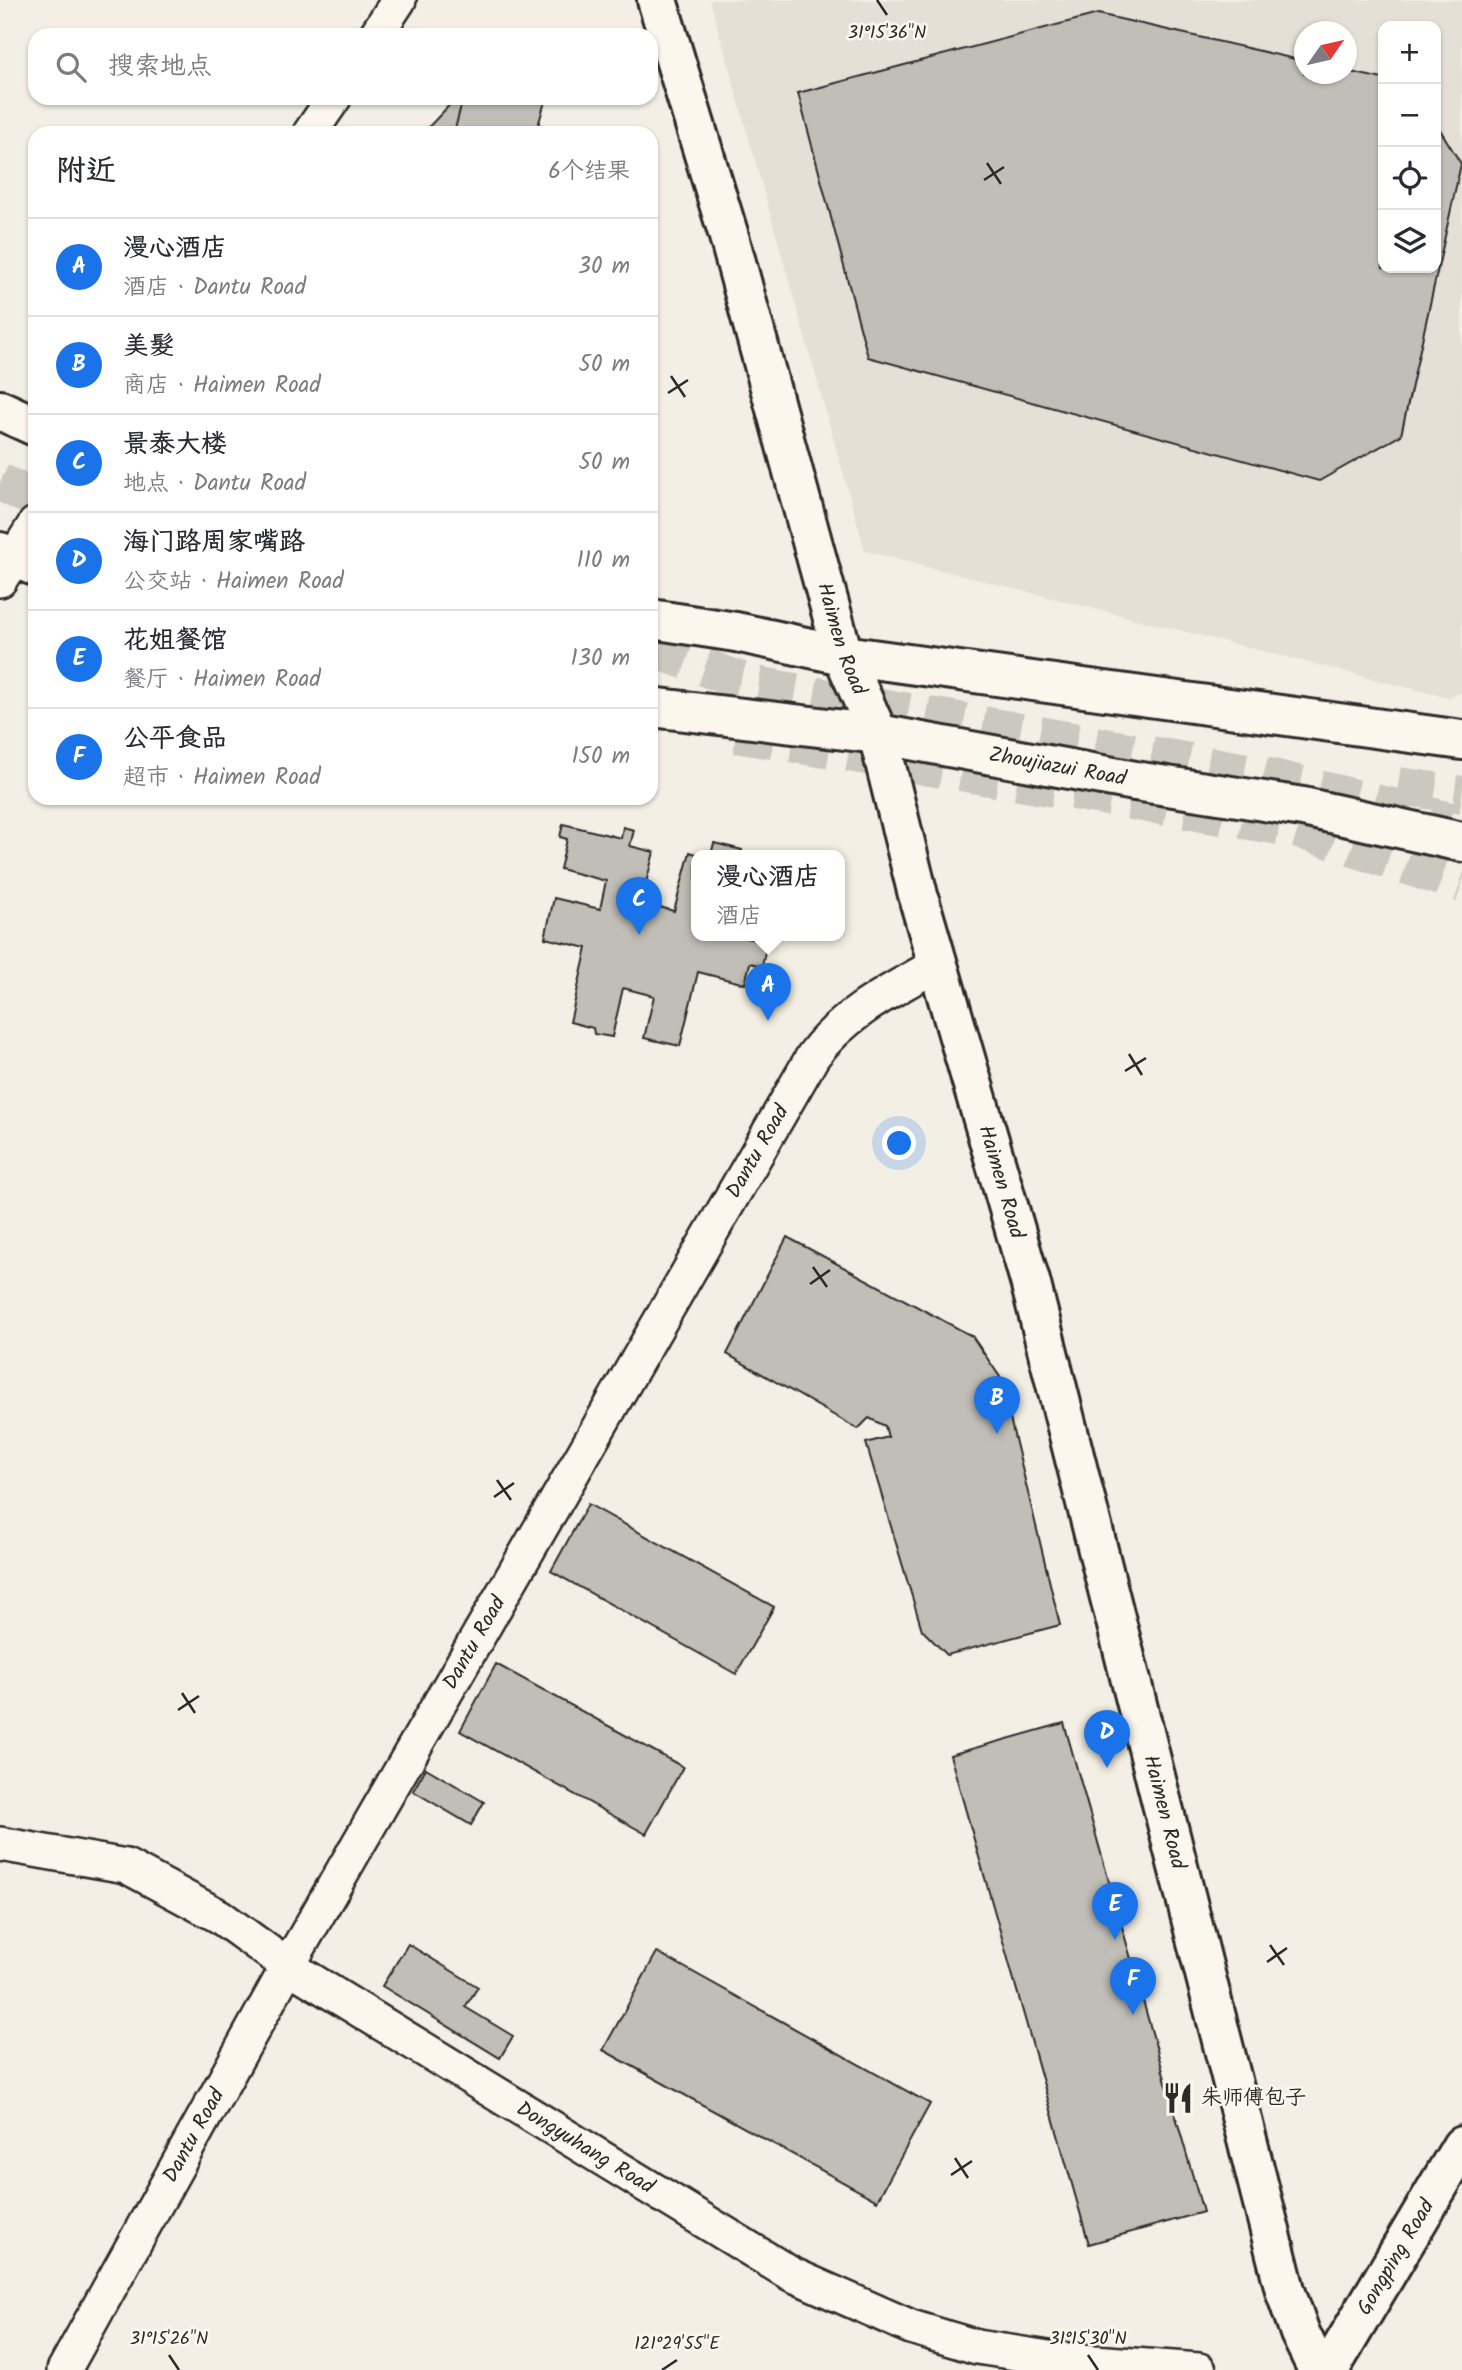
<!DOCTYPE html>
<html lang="zh">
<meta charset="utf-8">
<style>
:root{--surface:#fff;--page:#f2f2f3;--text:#2b2b33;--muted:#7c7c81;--line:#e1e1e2;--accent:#1a73e8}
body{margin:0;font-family:Kalam,"LXGW WenKai TC",sans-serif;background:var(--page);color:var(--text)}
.controls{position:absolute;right:21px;top:21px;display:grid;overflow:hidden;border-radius:14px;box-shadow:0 2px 5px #0004}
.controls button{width:63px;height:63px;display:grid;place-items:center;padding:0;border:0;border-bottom:2px solid var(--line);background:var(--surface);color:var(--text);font:35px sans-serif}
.compass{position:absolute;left:1294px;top:21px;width:63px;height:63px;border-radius:50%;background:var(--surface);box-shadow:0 2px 5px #0004;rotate:56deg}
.you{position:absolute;left:900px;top:1144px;width:24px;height:24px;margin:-18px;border:5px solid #fff;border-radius:50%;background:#1a73e8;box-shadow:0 0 0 10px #1a73e833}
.badge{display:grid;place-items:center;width:46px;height:46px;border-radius:50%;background:var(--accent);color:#fff;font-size:23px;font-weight:700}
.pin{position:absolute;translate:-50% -58px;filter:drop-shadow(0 2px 4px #0008)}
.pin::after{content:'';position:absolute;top:37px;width:24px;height:21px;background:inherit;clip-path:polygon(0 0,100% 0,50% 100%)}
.popup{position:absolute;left:691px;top:850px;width:154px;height:91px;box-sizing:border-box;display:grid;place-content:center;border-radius:14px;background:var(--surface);filter:drop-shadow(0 2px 5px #0005);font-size:23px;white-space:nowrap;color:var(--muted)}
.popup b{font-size:26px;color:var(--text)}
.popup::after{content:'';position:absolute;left:50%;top:100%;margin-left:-14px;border:14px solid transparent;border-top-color:var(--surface)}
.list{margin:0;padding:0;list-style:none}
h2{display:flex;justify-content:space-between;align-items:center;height:91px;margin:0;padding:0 28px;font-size:30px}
h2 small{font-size:23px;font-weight:400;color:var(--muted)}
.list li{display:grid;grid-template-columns:46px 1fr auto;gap:21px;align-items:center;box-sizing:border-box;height:98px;padding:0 28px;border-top:2px solid var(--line)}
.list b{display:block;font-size:26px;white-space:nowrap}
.list p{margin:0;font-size:23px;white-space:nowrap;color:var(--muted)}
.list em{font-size:23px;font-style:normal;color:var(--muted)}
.icon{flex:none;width:38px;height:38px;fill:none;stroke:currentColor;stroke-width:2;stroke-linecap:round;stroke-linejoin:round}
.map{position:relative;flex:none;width:1462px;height:2370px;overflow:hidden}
.search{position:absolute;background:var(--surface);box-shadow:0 2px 5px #0004;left:28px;top:28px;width:630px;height:77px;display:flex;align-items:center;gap:18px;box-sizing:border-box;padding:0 24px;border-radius:21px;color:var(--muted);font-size:26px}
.panel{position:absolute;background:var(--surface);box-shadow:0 2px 5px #0004;left:28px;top:126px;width:630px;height:679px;border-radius:21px}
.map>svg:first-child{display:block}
.built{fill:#e4e0d6;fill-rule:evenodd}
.building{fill:#c0beb6;stroke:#2b2b2b;stroke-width:2}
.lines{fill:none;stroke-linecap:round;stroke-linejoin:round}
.trunk-tunnel{stroke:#cbc8bf;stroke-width:38;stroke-dasharray:38 19;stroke-linecap:butt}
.minor-casing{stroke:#2b2b2b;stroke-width:38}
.tertiary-casing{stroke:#2b2b2b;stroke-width:44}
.primary-casing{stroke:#2b2b2b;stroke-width:44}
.minor{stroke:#fbf7ec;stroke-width:33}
.tertiary{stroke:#fbf7ec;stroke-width:38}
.primary{stroke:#fbf7ec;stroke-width:38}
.ticks{fill:none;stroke:#2b2b2b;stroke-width:2.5}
.labels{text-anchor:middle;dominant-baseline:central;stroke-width:5;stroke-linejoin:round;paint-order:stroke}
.street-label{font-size:21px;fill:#2b2b2b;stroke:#fbf7ec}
.poi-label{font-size:21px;fill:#2b2b2b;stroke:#fbf7ec;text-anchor:start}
.ticks-label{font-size:18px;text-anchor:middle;fill:#2b2b2b;stroke:#fbf7ec;stroke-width:5;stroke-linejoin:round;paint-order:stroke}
</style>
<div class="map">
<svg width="1462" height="2370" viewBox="0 0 1462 2370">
<rect width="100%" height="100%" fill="#f3efe4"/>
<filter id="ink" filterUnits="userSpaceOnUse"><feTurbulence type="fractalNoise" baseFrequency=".0143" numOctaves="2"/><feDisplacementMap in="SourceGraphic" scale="14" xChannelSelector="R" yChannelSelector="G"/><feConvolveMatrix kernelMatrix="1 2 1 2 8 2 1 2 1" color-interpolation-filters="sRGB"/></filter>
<g filter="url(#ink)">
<path class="built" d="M710,0H1462V692L1449,698L865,551ZM1383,26H1436V268H1383ZM1304,32H1346V74H1304Z"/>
<path class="building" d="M1098,14L1304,61V74H1346V71L1383,79V268H1436V123L1461,164L1401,435L1319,481L868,357L798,93Z
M456,98H463L454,133H423Z
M463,98H546L536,133H454Z
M563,824L621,838L623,827L634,830L630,846L654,852L641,902L674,911L690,852L699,855H696V935H736L767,943L762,966L750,963L745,984L698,972L680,1046L644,1038L654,996L623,988L612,1037L594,1034L593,1028L570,1022L587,948L545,938L554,898L600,909L606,881L560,869L567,839L560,837Z
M714,843L742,850L740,855H711Z
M787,1237L972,1336L1000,1377L1060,1625L947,1655L922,1630L866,1443L888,1437L885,1426L869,1418L858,1429L727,1354Z
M588,1504L774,1607L736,1674L551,1571Z
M496,1664L683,1767L646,1834L460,1731Z
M1064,1723L1203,2212L1089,2244L950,1755Z
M426,1768L484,1802L471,1825L413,1791Z
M408,1944L478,1987L465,2007L513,2036L500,2058L382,1986Z
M657,1952L930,2104L877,2201L603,2050Z"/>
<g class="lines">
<path class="trunk-tunnel" d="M0,482L35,499
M651,648L750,684L1252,773L1450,821
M736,734L1297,829L1462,884
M1398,786L1462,795"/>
<defs>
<g id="minor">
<path d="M376,35L399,0"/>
<path d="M310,133L334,98"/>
<path d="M0,580L35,524"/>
<path id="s1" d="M0,1844L126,1866L219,1916L288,1966L791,2274L911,2327L977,2347L1055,2359L1199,2370"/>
<path id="s2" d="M64,2370L288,1966L813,1056C844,1013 894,989 938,964"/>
</g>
<g id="tertiary">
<path id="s3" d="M657,0L728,233L843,655L878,734L920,903L1030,1281L1285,2290L1300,2333L1318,2370"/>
<path id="s4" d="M1329,2370L1462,2146"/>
</g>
<g id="primary">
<path d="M0,410L35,426"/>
<path d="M0,552L35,566"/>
<path d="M651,619L736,632L843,655L1462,740"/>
<path id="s5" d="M651,707L878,734L1135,781L1303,807L1462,842"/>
</g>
</defs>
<use href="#minor" class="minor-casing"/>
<use href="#tertiary" class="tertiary-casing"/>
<use href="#primary" class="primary-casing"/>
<use href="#minor" class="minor"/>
<use href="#tertiary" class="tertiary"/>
<use href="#primary" class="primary"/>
</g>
</g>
<path class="ticks" d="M877,0L887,15M987,163L1001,184M984,180L1004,167M671,376L685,397M668,393L688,380M1129,1054L1142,1075M1125,1071L1146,1058M813,1267L827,1287M810,1284L830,1270M497,1480L511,1500M494,1497L514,1483M182,1693L195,1713M178,1710L199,1696M1270,1945L1284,1965M1267,1962L1287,1948M955,2158L968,2178M951,2175L972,2161M169,2355L179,2370M1088,2355L1098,2370M662,2370L677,2360"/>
<defs>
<symbol id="restaurant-bare" viewBox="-9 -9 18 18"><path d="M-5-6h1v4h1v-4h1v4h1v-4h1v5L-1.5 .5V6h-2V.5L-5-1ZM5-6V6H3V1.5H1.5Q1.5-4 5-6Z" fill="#2b2b2b" stroke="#fbf7ec" stroke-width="2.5" paint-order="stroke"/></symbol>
</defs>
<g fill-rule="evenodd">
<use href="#restaurant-bare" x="1156" y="2076" width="44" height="44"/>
</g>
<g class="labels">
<g class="street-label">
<text stroke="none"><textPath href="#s3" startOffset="665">Haimen Road</textPath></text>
<text stroke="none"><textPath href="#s5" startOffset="411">Zhoujiazui Road</textPath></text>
<text stroke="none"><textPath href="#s2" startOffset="1402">Dantu Road</textPath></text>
<text stroke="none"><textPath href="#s3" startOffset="1232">Haimen Road</textPath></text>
<text stroke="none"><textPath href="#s2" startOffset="835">Dantu Road</textPath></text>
<text stroke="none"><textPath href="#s3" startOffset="1883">Haimen Road</textPath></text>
<text stroke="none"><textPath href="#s2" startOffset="268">Dantu Road</textPath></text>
<text stroke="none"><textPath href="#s1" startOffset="667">Dongyuhang Road</textPath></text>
<text stroke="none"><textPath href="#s4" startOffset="131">Gongping Road</textPath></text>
</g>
<g class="poi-label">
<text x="1201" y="2098">朱师傅包子</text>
</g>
</g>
<g class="ticks-label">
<text x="887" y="38">31°15'36"N</text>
<text x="169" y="2344">31°15'26"N</text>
<text x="1088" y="2344">31°15'30"N</text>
<text x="677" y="2349">121°29'55"E</text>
</g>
</svg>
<div class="controls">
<button>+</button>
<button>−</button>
<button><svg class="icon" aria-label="locate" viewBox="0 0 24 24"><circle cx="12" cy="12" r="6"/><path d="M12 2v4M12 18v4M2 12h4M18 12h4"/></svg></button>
<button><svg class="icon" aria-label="layers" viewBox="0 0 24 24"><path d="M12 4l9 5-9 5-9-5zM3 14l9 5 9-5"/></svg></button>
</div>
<svg class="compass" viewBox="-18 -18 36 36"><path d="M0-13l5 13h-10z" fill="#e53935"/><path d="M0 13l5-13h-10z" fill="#7c7c81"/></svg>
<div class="you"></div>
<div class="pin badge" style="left:768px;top:1021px">A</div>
<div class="popup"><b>漫心酒店</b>酒店</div>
<div class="pin badge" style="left:997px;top:1434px">B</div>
<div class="pin badge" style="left:639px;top:935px">C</div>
<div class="pin badge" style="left:1107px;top:1768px">D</div>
<div class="pin badge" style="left:1115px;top:1940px">E</div>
<div class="pin badge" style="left:1133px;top:2015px">F</div>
<div class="search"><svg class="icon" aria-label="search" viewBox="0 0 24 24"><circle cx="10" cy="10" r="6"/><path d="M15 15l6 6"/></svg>搜索地点</div>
<section class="panel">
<h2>附近<small>6个结果</small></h2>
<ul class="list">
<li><span class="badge">A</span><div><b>漫心酒店</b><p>酒店 · Dantu Road</p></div><em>30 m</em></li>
<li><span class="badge">B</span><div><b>美髮</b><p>商店 · Haimen Road</p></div><em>50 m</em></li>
<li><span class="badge">C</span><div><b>景泰大楼</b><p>地点 · Dantu Road</p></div><em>50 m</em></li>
<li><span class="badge">D</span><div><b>海门路周家嘴路</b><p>公交站 · Haimen Road</p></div><em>110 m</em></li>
<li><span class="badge">E</span><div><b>花姐餐馆</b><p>餐厅 · Haimen Road</p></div><em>130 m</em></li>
<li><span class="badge">F</span><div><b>公平食品</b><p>超市 · Haimen Road</p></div><em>150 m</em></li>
</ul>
</section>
</div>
